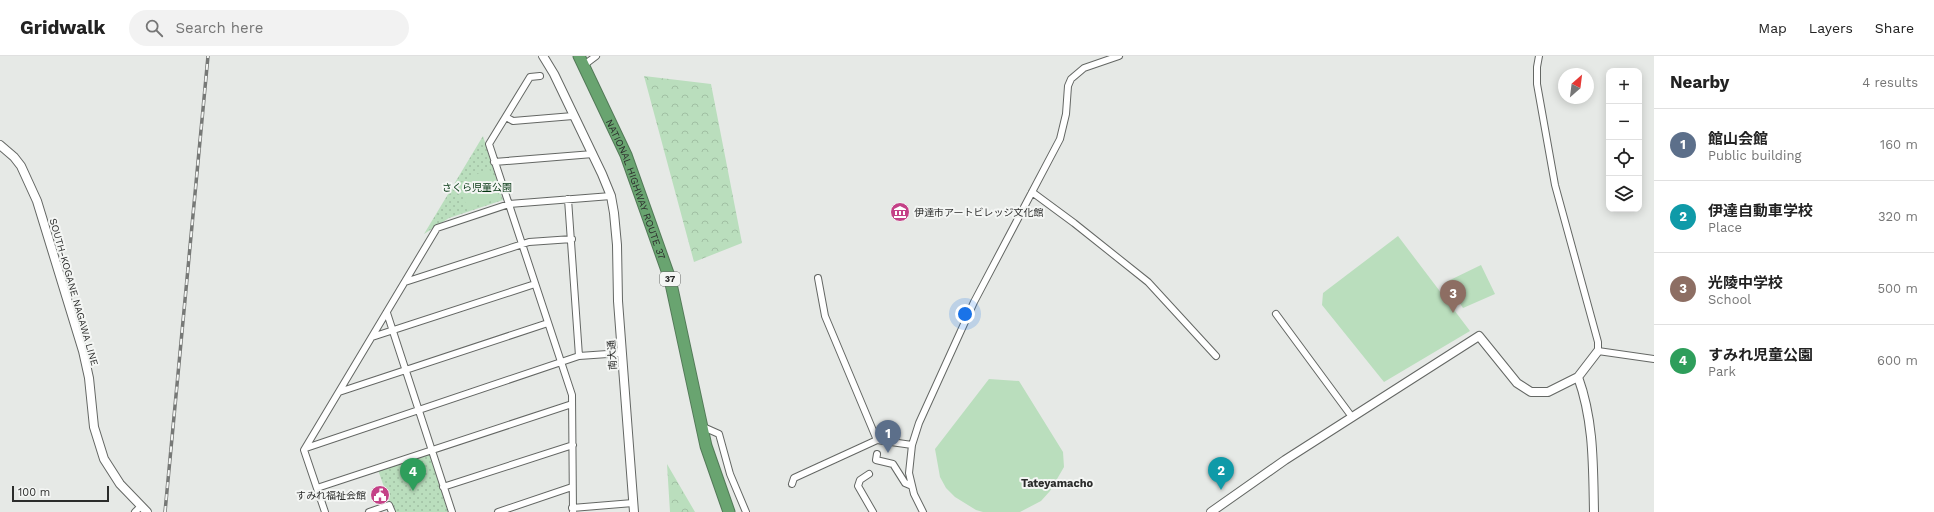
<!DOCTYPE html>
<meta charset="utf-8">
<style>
:root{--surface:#fff;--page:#f2f2f2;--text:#222;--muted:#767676;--line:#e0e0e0;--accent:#0b8043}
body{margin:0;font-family:"Work Sans","Noto Sans JP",sans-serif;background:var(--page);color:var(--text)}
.controls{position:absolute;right:12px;top:12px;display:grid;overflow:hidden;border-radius:8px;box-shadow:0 2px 10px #0003}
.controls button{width:36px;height:36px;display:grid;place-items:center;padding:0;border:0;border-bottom:1px solid var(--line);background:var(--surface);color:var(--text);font:20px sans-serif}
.compass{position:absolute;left:1558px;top:12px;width:36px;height:36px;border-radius:50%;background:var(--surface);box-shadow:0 2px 10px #0003;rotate:28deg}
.scale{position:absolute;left:12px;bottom:10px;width:97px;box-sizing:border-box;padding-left:4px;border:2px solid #2b2c2b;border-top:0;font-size:11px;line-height:14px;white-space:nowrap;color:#2b2c2b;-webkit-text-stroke:3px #f4f6f4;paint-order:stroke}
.you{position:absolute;left:965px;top:258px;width:14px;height:14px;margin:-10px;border:3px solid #fff;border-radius:50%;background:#1a73e8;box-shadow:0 0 0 6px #1a73e833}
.badge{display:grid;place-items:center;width:26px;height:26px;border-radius:50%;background:var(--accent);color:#fff;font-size:13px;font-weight:700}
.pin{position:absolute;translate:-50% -33px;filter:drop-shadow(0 1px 2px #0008)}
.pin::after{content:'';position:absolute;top:21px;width:14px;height:12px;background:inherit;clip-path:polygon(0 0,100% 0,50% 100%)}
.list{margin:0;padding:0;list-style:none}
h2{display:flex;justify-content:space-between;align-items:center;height:52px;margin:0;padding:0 16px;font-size:17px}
h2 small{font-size:13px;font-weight:400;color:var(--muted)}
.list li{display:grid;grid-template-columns:26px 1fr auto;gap:12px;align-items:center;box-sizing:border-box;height:72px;padding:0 16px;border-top:1px solid var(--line)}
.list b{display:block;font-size:15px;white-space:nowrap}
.list p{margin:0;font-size:13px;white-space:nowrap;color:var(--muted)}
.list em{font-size:13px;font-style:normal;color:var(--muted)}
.icon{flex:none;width:22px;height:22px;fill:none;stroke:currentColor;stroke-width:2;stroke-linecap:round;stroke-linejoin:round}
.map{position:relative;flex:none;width:1654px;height:456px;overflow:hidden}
header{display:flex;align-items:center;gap:24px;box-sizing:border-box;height:56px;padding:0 20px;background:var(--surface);border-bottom:1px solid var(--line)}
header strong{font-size:19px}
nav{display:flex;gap:22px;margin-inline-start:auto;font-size:14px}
.search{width:280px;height:36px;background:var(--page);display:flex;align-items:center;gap:10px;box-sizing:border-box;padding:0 14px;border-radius:22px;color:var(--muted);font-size:15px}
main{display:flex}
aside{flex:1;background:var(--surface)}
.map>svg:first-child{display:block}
.grass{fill:url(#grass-dots)}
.forest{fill:url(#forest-crowns)}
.garden{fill:#badebd}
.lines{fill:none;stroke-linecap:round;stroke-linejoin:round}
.street-casing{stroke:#646764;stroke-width:8}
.secondary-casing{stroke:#646764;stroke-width:10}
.highway-casing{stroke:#537a58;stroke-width:13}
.street{stroke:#fff;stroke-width:6}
.secondary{stroke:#fff;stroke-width:8}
.highway{stroke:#69a470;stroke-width:11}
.rail-casing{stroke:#767876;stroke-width:3.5}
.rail{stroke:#f4f6f4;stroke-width:2;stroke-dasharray:6;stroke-linecap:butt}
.labels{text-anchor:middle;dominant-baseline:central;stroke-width:4;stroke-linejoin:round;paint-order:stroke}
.shield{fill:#f4f6f4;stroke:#676967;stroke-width:1}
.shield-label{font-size:9px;font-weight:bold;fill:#2b2c2b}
.park-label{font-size:10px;fill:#02340f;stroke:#f4f6f4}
.street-label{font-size:10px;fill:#2b2c2b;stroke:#f4f6f4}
.poi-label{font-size:10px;fill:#2b2c2b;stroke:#f4f6f4;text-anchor:start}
.neighbourhood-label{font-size:11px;font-weight:bold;fill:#2b2c2b;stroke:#f4f6f4}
</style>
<header>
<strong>Gridwalk</strong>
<div class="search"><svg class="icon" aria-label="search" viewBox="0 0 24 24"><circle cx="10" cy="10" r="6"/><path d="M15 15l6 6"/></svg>Search here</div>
<nav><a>Map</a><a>Layers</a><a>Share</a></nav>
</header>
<main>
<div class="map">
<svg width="1654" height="456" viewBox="0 0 1654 456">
<defs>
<pattern id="grass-dots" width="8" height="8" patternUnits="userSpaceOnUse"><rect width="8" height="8" fill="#badebd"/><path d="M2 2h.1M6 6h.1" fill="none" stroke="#a0bfa3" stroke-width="1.8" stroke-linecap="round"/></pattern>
<pattern id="forest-crowns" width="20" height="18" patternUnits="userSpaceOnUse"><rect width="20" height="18" fill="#badebd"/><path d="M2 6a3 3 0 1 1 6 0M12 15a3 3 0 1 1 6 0" fill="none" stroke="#a0bfa3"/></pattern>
</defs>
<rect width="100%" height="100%" fill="#e6e9e6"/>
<path class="grass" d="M483,80L503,144L449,162L424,178Z
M426,397L430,399L448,456H393L378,414Z"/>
<path class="forest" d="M644,20L711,28L742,187L694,206Z
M667,408L695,456H670Z"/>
<path class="garden" d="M489,112L500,142L467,153L460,127Z
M1398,180L1470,275L1384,326L1322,249L1323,237Z
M1481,209L1495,238L1463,252L1446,226Z
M989,323L1019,325L1063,396L1064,411L1050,435L1041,445L1020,456H983L976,454L955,441L946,432L940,421L935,393Z"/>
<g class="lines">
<defs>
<path id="street" d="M1539,0L1537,11V28L1555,129L1598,286V295L1654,303
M584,9L596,0
M540,20L530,21L489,88L572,339L573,456
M506,61L513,65L573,60
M494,106L593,98
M1032,136L1074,167L1148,226L1216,300
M568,143L579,300
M818,222L825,260L877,384
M405,226L529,186L572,183
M387,257L452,456
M1276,258L1352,361
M372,281L535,228
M339,336L548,267
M701,370L719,378L730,418L746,456
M306,392L579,300L622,297
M877,398L876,404L893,408L905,427L912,430
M869,418L860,424L858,430L873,456
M792,428L794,422L877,384L912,389
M443,431L573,389
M317,432L572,348
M572,452L633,447
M135,456L141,450
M325,456L304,394L437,172L509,148L611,140
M369,456L389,449L392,456
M498,456L572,431
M923,456L914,438L909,417L912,389L919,367L974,246L1060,83L1066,58L1068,30L1071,23L1084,12L1119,0"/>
<path id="secondary" d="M543,0L554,18L602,118L611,140L614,157L617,189L618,245L634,456
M0,89L14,101L21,110L37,145L83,295L89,322L94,371L104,403L120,428L147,456
M1578,321C1594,365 1593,410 1594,456
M1211,456L1285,404L1479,280L1517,327L1531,336H1548L1578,321L1598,295"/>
<g id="highway">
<path id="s1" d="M579,0L626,99L670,223L706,390L729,456"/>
</g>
</defs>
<use href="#street" class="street-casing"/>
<use href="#secondary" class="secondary-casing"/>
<use href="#highway" class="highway-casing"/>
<use href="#street" class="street"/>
<use href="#secondary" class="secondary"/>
<use href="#highway" class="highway"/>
<defs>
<path id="rail" d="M165,456L208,0"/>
</defs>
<use href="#rail" class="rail-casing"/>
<use href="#rail" class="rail"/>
</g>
<defs>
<symbol id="museum-disc" viewBox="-11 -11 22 22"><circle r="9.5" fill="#c44187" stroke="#f4f6f4"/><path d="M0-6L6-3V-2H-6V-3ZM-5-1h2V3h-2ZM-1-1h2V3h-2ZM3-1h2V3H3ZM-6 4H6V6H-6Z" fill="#fff"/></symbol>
<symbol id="civic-disc" viewBox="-11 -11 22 22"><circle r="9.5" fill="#c44187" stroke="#f4f6f4"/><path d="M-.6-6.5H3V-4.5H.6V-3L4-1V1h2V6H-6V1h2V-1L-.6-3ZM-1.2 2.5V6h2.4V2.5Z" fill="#fff"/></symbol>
</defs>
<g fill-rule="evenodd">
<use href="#museum-disc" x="889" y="145" width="22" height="22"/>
<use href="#civic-disc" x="369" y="428" width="22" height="22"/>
</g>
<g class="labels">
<rect class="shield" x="660" y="216" width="20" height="14" rx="3"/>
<g class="shield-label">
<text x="670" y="223">37</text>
</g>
<g class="park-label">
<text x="477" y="131">さくら児童公園</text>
</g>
<g class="street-label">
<text stroke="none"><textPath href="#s1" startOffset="145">NATIONAL HIGHWAY ROUTE 37</textPath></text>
<text transform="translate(74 236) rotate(74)">SOUTH-KOGANE NAGAWA LINE</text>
<text transform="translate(612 299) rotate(-94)">南大通</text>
</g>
<g class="poi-label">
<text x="914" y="156">伊達市アートビレッジ文化館</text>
<text x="366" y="439" text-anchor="end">すみれ福祉会館</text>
</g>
<g class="neighbourhood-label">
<text x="1057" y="427">Tateyamacho</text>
</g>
</g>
</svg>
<div class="controls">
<button>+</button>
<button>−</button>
<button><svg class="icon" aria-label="locate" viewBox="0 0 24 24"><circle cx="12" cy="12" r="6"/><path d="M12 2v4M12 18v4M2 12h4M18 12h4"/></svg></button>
<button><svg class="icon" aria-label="layers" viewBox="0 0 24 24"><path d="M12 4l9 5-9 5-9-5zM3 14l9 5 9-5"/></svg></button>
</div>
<svg class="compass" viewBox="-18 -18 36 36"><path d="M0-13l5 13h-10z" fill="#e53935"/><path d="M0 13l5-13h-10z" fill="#767676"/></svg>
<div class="scale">100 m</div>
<div class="you"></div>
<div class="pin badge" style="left:888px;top:397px;background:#5c6f8a">1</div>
<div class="pin badge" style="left:1221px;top:434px;background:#0f9aa8">2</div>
<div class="pin badge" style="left:1453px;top:257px;background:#8d6e63">3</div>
<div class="pin badge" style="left:413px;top:435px;background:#2e9e5b">4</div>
</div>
<aside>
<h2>Nearby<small>4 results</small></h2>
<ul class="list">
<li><span class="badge" style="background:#5c6f8a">1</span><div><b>館山会館</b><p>Public building</p></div><em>160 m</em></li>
<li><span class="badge" style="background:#0f9aa8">2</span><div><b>伊達自動車学校</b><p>Place</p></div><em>320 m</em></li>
<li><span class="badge" style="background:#8d6e63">3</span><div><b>光陵中学校</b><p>School</p></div><em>500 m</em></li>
<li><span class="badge" style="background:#2e9e5b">4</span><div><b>すみれ児童公園</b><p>Park</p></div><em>600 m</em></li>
</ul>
</aside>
</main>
